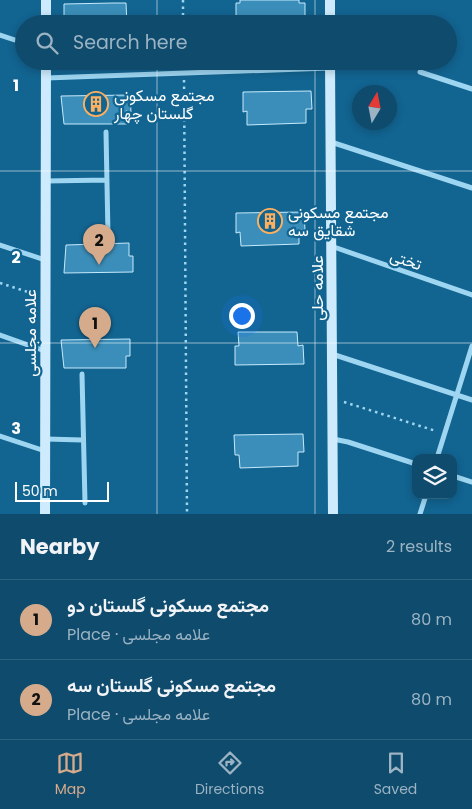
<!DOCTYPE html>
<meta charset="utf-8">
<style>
:root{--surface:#0e4b6d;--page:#175272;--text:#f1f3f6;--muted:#9bb3c2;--line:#2e6380;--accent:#d6ab8b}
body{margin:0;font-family:Poppins,Vazirmatn,sans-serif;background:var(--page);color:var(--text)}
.controls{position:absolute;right:15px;bottom:15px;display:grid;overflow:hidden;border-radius:10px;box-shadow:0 2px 8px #0003}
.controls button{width:45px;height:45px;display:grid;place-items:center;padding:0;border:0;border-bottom:1px solid var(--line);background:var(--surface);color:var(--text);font:25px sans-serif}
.compass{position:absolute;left:352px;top:85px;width:45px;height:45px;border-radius:50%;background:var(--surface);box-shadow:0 2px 8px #0003;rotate:10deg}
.scale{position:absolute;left:15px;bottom:12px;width:94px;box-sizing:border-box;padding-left:5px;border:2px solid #fff;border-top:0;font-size:14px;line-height:18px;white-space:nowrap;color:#fff;-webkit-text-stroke:4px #126491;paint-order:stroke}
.you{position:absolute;left:241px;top:315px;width:18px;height:18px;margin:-12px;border:4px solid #fff;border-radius:50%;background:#1a73e8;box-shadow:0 0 0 8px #1a73e833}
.badge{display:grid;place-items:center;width:32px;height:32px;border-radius:50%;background:var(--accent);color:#111;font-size:16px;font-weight:700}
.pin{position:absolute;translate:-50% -41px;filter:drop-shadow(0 1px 2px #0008)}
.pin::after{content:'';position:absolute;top:26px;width:18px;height:15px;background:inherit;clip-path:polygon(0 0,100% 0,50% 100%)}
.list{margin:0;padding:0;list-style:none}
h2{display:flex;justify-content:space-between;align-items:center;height:65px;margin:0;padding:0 20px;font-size:21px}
h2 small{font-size:16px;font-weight:400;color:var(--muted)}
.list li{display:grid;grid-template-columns:32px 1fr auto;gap:15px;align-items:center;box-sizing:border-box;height:80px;padding:0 20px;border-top:1px solid var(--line)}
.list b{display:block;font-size:19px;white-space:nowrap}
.list p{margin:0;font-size:16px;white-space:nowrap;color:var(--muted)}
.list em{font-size:16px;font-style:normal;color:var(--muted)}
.icon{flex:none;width:28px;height:28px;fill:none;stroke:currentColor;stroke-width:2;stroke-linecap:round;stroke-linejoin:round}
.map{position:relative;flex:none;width:472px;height:514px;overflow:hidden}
.search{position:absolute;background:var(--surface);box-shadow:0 2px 8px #0003;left:15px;right:15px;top:15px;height:55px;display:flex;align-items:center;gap:12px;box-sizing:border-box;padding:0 18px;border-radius:28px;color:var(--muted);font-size:19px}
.sheet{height:225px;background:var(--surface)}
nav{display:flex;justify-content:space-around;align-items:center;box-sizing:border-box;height:70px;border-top:1px solid var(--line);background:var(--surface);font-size:14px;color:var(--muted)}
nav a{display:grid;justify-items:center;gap:2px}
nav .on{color:var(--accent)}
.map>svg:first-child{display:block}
.building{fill:#3b8eb9;stroke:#c6eafd}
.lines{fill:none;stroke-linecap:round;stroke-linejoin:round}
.path{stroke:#9ed6f2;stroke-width:2.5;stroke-dasharray:2.5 4;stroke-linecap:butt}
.street{stroke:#9ed6f2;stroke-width:5}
.secondary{stroke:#cdebfc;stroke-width:10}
.grid{fill:none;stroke:#fff;stroke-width:1;stroke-opacity:0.55}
.labels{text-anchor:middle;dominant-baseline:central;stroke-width:4.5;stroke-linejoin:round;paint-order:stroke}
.poi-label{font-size:16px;fill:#fff;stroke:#126491;text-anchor:start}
.street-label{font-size:16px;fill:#fff;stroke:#126491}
.grid-label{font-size:16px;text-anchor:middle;font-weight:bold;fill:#fff;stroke:#126491;stroke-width:4.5;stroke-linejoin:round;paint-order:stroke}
</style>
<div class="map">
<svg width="472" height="514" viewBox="0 0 472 514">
<rect width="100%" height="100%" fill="#126491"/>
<path class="building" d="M240,0H299V3H305V21L236,22V3H240Z
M113,3H126L127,24H64V4Z
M311,91L312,109H306V123L247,125V111L243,112V92Z
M130,95L131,112L126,111L127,124H64L61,96Z
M304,212L305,230H299V244L241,246L240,232L236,233V213Z
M129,243V256H133V272L64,273L66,245Z
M238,332H297L298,346L303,345L304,364L235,365V346H239Z
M130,339V356H126V368H64L61,340Z
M303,434L304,452H298V466L240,468L239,455H235L234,435Z"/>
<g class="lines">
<path class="path" d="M183,0V24
M184,80L187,514
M0,283L34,294
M344,402L436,431"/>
<path class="street" d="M0,35L24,43
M420,72L472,89
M46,78L330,68
M106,132L108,235
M331,142L472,188
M46,181L107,180
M0,245L45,260
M331,246L472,295
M0,335L45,351
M332,354L472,400
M82,374L85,503
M0,436L45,451
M46,439L82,440
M333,439L348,442L416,464
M437,458L472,346
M453,476L472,482
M420,514L426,495"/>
<path class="secondary" d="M330,0V24
M46,24V0
M330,61L333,514
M45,514L46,61"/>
</g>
<path class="grid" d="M157,0V24M315,0V24M157,61V514M315,61V514M0,171H472M0,343H472"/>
<defs>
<symbol id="building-ring" viewBox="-11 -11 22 22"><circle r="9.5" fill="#126491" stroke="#ffb05f" stroke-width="1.5"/><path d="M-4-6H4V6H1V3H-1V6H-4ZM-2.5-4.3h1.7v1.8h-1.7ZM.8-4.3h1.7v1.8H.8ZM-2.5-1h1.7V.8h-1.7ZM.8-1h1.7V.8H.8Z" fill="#ffb05f"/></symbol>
</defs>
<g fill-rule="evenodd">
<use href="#building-ring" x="82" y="90" width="28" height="28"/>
<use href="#building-ring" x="256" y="207" width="28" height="28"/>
</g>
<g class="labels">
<g class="poi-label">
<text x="114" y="95">مجتمع مسکونی<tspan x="114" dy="18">گلستان چهار</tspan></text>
<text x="288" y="212">مجتمع مسکونی<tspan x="288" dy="18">شقایق سه</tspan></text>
</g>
<g class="street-label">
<text transform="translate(406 260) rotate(19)">تختی</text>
<text transform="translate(317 288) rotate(-90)">علامه حلی</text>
<text transform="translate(30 333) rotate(-90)">علامه مجلسی</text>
</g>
</g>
<g class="grid-label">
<text x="16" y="91">1</text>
<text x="16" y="263">2</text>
<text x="16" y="434">3</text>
</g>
</svg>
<div class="controls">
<button><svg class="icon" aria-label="layers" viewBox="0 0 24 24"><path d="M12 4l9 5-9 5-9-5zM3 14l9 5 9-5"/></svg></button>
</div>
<svg class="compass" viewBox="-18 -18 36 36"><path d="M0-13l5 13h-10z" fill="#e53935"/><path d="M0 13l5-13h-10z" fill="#9bb3c2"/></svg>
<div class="scale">50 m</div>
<div class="you"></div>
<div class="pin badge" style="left:95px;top:348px">1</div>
<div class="pin badge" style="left:99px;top:265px">2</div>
<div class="search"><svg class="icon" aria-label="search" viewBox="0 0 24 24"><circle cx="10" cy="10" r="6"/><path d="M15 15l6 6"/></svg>Search here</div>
</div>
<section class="sheet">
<h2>Nearby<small>2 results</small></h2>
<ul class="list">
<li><span class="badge">1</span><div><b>مجتمع مسکونی گلستان دو</b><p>Place · علامه مجلسی</p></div><em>80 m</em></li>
<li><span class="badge">2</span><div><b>مجتمع مسکونی گلستان سه</b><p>Place · علامه مجلسی</p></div><em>80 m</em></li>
</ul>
</section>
<nav>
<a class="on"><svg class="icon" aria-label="map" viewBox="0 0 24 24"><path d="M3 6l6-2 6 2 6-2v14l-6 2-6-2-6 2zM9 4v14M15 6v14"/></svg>Map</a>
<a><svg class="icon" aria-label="directions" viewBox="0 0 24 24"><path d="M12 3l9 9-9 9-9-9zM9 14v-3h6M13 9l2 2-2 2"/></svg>Directions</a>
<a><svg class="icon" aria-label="saved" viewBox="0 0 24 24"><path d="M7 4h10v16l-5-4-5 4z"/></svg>Saved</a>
</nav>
